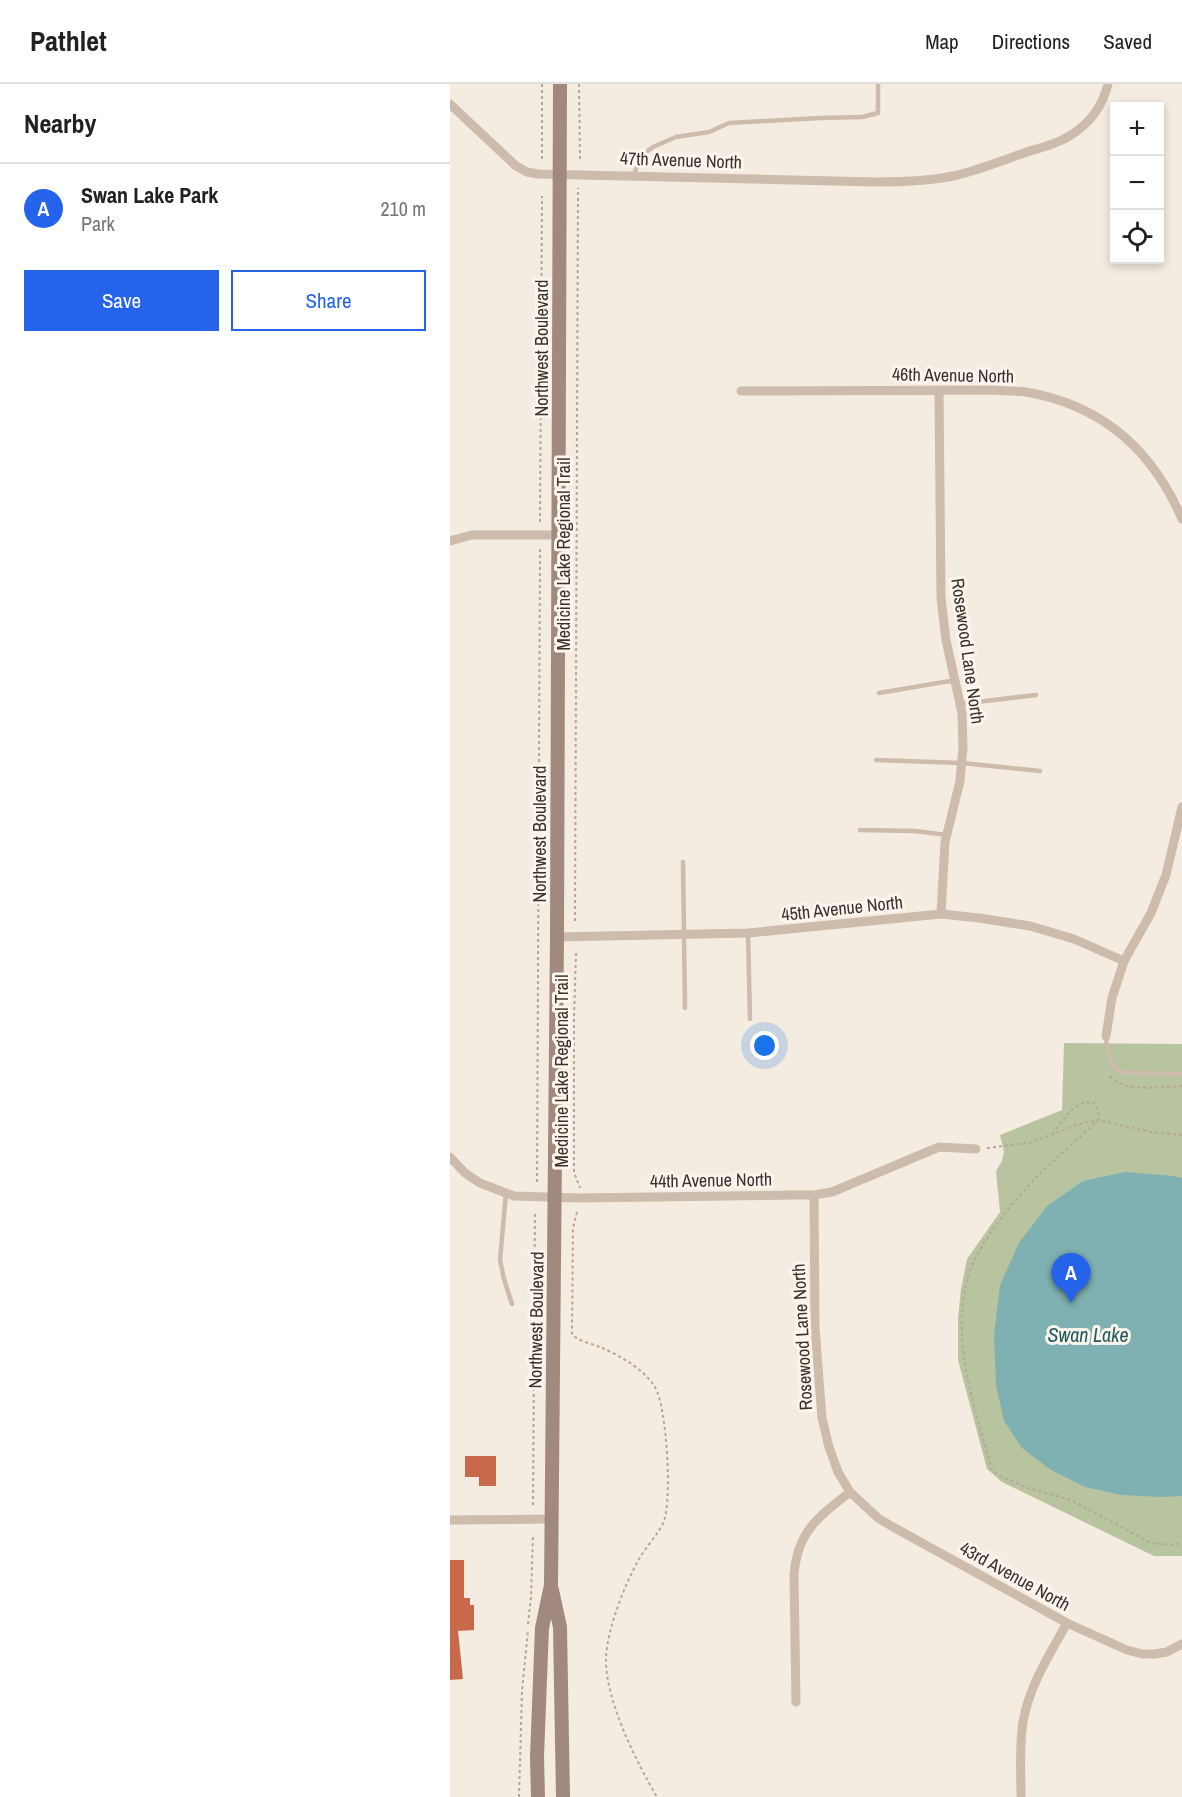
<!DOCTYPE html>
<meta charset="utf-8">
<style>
:root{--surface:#fff;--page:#f6f6f6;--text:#202124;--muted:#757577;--line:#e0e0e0;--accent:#2563eb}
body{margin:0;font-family:"Archivo Narrow",sans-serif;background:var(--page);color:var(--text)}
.controls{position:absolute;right:18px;top:18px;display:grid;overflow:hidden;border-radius:0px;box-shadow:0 3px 9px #0003}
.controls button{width:54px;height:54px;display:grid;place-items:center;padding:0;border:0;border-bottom:2px solid var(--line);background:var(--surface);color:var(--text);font:30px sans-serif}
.you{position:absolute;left:315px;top:962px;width:21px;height:21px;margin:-15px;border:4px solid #fff;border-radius:50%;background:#1a73e8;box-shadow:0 0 0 9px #1a73e833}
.badge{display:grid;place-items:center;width:39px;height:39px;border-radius:50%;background:var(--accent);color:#fff;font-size:20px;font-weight:700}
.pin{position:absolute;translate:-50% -50px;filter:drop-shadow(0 2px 3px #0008)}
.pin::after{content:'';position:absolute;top:32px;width:21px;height:18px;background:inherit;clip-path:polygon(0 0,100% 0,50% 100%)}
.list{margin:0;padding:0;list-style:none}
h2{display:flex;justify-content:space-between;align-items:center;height:78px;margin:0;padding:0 24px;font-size:26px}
h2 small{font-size:20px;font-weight:400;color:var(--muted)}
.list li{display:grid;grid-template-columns:39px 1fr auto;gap:18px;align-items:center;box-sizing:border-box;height:90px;padding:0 24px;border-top:2px solid var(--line)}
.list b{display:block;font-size:22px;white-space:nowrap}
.list p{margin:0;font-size:20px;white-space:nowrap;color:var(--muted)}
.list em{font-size:20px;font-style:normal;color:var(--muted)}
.actions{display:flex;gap:12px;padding:18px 24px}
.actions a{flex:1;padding:14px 0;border:2px solid var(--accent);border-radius:0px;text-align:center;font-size:21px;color:var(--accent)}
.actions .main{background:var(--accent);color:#fff}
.icon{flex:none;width:33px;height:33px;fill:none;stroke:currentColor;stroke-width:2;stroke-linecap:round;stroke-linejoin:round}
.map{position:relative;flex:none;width:732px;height:1713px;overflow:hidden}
header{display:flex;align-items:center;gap:36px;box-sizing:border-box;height:84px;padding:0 30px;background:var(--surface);border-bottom:2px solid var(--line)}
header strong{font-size:28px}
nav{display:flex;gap:33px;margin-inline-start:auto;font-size:21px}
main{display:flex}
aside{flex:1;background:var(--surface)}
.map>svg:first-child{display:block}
.green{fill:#b8c4a0}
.water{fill:#7fb0b2}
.building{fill:#c8694b}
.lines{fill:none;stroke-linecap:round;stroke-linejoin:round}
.path{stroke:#b9a596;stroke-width:2;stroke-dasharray:3 3;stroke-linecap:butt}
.service{stroke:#cdbbac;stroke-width:4.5}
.minor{stroke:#cdbbac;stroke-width:9}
.secondary{stroke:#a18a7d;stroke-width:14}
.labels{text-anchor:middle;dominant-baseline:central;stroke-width:6;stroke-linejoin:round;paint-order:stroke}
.street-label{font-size:18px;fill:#3b302b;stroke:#fbf5ee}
.water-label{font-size:20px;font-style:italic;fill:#1f5a5e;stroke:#fbf5ee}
</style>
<header>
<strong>Pathlet</strong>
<nav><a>Map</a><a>Directions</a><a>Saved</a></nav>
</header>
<main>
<aside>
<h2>Nearby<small></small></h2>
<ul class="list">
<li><span class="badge">A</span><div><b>Swan Lake Park</b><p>Park</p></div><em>210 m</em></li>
</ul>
<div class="actions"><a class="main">Save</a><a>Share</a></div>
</aside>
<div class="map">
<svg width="732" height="1713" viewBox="0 0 732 1713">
<rect width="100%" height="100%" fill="#f4ebe1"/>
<path class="green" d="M614,959L732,960V1472H704L552,1398L537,1385L508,1276V1234L511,1205L517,1175L550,1128L546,1087L552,1077L554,1068L550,1051L612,1026Z"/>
<path class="water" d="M675,1088L723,1092L732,1094V1412L711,1413L672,1411L635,1403L601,1386L572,1364L554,1337L546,1301L544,1251L550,1201L569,1159L597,1122L633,1097Z"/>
<path class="building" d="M15,1372H46V1402H29V1393H15Z
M0,1476H14V1514H20V1521H24V1546L8,1547L13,1595L0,1596Z"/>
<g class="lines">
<path class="path" d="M129,0L130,76
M92,75V0
M90,438L92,112
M125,837L128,104
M126,869L124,934V1088L130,1104
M660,992C674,1009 712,1003 732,1002
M732,1051L701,1048L648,1036C630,1055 609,1070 591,1089C567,1112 527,1161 518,1192C500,1257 525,1322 541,1384L548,1391L578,1404L621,1416L701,1459L721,1461L732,1459
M537,1064L579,1059L629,1040L648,1036L649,1028L645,1020L636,1018L623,1024L602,1050
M87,1098L90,465
M127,1128L123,1144L122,1250C129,1258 141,1259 150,1263C169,1271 194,1285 205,1303C217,1324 222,1414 214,1437C210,1448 195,1464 189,1475C175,1500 157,1545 156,1574C155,1616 186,1677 207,1713
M83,1421L85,1127
M78,1540L81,1513L83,1450
M69,1713L72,1607L78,1546"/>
<path class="service" d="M184,91L190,73L203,63L226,53L259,48L279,39L370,34L412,33L428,29V0
M429,609L506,596
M510,620L586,611
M426,676L512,679L590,687
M410,746L465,747L497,751
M233,778L235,924
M298,849L300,935
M656,952C657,969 657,977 670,988L732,990
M56,1109L50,1176L54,1195L62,1220"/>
<path class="minor" d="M0,20L66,82L77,88L88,90L426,98C453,98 482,97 508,91C531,85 552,77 574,69C589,64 608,60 621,51C640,39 653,21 658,0
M489,306L491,514L496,556L512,629L513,663L510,697L495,758L491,830
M291,307L544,306C554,307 566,307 576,308C652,321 702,365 732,435
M0,457L22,451H108
M107,853L298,849L491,830L529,834L580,842L624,855L674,877
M656,952L662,914L674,877L701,829L716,791L732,723
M0,1073L15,1089L30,1099L64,1112L129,1114L346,1111H364L382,1108L489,1063L526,1065
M400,1408L428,1434L443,1443L617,1539L677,1566L692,1570H705L717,1568L732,1560
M0,1436L102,1435
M346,1618L344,1491C347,1448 368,1433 400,1408L388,1388L379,1363L372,1334L365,1244L364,1111
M571,1713C571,1688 569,1662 573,1638C579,1602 600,1570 617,1539"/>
<path class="secondary" d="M102,1506L110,1543L113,1713
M88,1713L87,1673L92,1544L101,1501L107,853L110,0"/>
</g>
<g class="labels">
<g class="street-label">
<text transform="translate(231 76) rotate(2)">47th Avenue North</text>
<text transform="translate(91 264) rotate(-90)">Northwest Boulevard</text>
<text transform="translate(503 291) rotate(1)">46th Avenue North</text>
<text transform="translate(113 470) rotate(-90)">Medicine Lake Regional Trail</text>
<text transform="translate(518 567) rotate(82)">Rosewood Lane North</text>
<text transform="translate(89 750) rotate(-90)">Northwest Boulevard</text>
<text transform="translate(392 824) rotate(-6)">45th Avenue North</text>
<text transform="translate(111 987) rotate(-90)">Medicine Lake Regional Trail</text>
<text transform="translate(261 1096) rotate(-1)">44th Avenue North</text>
<text transform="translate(86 1236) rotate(-89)">Northwest Boulevard</text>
<text transform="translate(352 1253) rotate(-93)">Rosewood Lane North</text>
<text transform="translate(565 1492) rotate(29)">43rd Avenue North</text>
</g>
<g class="water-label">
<text x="638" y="1250">Swan Lake</text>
</g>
</g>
</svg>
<div class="controls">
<button>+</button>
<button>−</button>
<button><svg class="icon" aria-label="locate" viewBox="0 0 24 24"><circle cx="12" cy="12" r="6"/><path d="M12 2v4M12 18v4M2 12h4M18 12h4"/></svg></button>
</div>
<div class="you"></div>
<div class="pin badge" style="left:621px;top:1219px">A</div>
</div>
</main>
